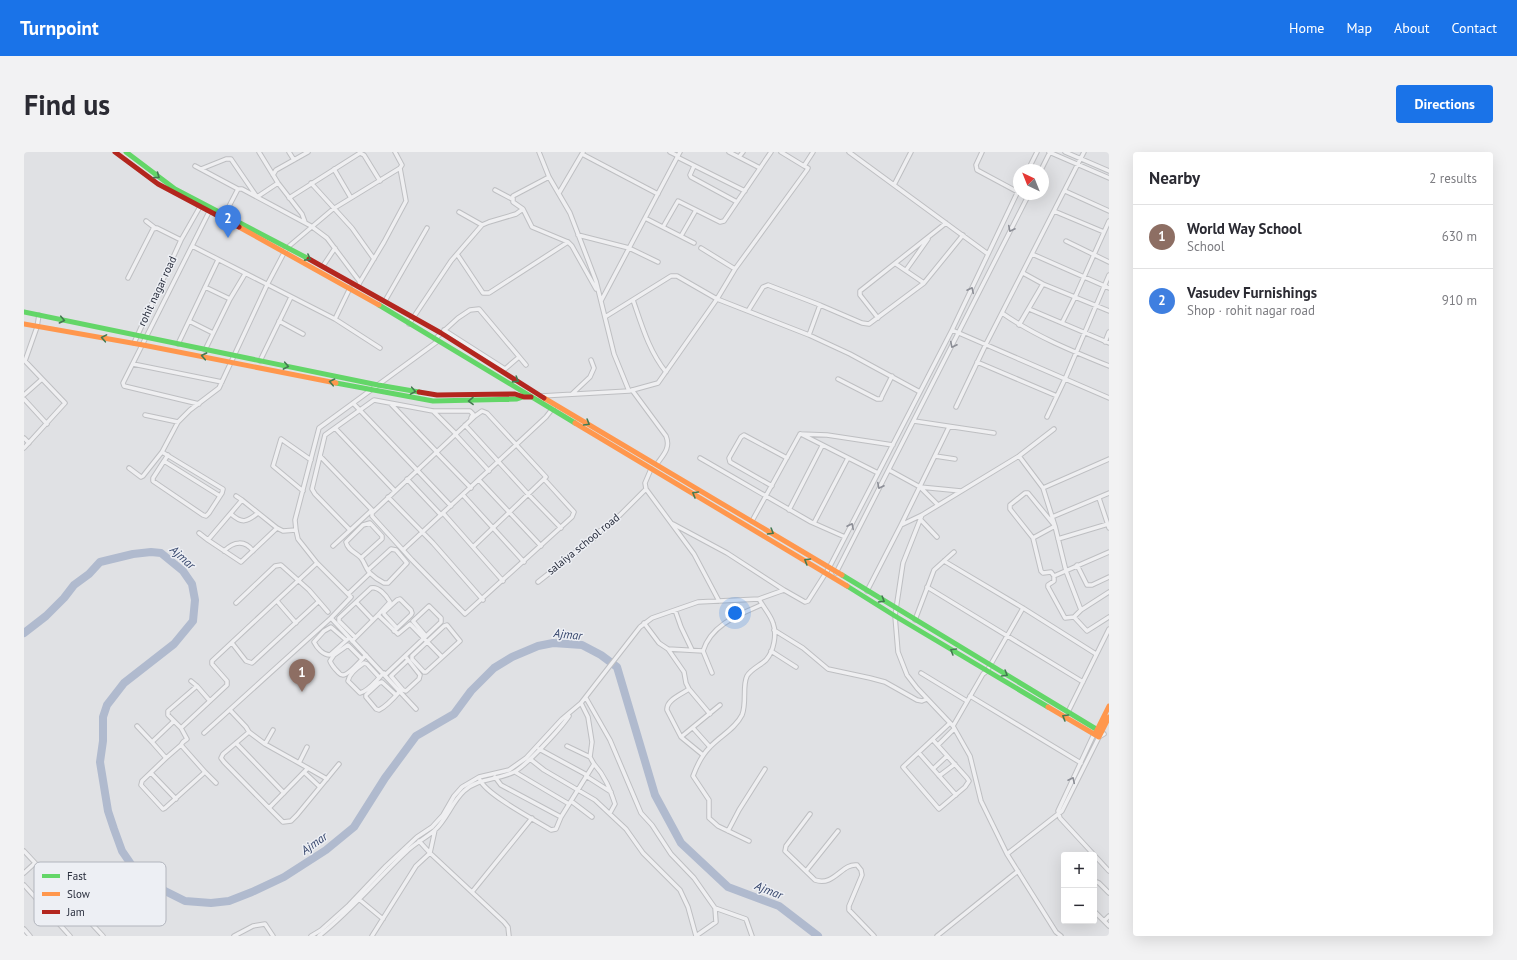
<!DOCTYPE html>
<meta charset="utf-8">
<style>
:root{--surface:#fff;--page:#f2f2f3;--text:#2b2b33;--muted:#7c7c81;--line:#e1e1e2;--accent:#1a73e8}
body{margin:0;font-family:"PT Sans",sans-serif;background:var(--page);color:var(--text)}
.controls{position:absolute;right:12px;bottom:12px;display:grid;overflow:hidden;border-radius:4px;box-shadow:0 4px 16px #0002}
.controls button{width:36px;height:36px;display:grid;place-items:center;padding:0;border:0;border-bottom:1px solid var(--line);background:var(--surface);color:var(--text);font:20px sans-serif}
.compass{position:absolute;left:989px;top:12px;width:36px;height:36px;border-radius:50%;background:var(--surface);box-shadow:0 4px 16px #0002;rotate:317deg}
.you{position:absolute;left:711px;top:461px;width:14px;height:14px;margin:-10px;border:3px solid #fff;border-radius:50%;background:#1a73e8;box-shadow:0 0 0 6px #1a73e833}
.badge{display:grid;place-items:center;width:26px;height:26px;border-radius:50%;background:var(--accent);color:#fff;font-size:13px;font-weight:700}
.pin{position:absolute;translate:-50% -33px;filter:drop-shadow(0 1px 2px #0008)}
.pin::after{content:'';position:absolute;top:21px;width:14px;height:12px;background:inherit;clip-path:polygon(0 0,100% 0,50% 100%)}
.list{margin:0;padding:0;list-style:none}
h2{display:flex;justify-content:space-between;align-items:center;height:52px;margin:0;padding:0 16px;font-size:17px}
h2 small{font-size:13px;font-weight:400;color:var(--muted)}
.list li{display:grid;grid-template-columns:26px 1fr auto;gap:12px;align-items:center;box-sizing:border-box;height:64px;padding:0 16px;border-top:1px solid var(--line)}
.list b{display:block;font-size:15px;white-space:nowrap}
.list p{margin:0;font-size:13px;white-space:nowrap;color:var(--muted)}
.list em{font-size:13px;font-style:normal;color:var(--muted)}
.map{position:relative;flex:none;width:1085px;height:784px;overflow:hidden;border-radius:4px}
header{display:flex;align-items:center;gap:24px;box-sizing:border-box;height:56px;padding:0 20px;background:var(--accent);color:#fff}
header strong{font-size:19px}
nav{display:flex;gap:22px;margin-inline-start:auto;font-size:14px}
.intro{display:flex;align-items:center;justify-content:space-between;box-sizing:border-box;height:96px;padding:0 24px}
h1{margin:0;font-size:28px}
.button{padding:10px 18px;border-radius:4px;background:var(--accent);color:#fff;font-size:14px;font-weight:700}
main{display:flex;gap:24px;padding:0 24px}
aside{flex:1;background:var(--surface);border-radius:4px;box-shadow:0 4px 16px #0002}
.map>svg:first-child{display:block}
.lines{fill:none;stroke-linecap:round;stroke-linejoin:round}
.river{stroke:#b0bace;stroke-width:8}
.street-casing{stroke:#bebfc2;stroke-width:5.5}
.street{stroke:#efeff1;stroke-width:3.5}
.fast{stroke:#63d668;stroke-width:5}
.slow{stroke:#ff974d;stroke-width:5}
.jam{stroke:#b3261e;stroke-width:5}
.oneway{stroke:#437950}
.oneway2{stroke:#8c8e96}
.labels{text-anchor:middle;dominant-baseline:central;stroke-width:3;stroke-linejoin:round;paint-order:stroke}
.street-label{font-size:11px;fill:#282d3c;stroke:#edeff4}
.water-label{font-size:12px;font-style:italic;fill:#36466c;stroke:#edeff4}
.key{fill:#edeff4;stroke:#b2b5bd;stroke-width:1}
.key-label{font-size:11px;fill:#282d3c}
</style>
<header>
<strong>Turnpoint</strong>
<nav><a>Home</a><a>Map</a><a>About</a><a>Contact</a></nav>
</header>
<div class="intro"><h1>Find us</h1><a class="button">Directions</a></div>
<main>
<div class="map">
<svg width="1085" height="784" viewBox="0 0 1085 784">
<rect width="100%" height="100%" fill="#e0e1e4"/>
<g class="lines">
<path class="river" d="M0,481L22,464L40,446L50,433L65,422L76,410L109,402L127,400L137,401L159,419L168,432L171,448L169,469L150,492L100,531L83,553L79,565V589L76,610L84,659L90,677L98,699L111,718L125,731L161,749L187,751L205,749L228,740L260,725L302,698L330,675L361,626L392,584L430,562L447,539L470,516L488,505L514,494L529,491L558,493L577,503L593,515L631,643L657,691L704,735L755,754L794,784"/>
<defs>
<path id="street" d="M235,0L254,31L278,62L281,70
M265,0L270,8
M515,0L525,25L546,61L572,129L590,202L605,239
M646,0L654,4
M705,0L736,16
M825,0L964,102
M958,0L952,13L953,18L994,40
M1025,0L1085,26
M1041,0L1085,19
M558,2L634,42
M653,5L721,39
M715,5L719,0
M171,14L214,37H218L287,74L303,86L336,130L334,134
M670,14L666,23L667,25L713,50
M780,14L789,0
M177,17L202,7H207L233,45L254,31
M310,17L327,46
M1004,18L1013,0
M1017,18L1026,0
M249,23L252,18L284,0
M287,31L328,76L350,107
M870,33L887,0
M471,38L488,47
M1041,39L1085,59
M535,41L559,0
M265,46L336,1L340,3L356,29
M499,57L508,75L544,90L548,94L572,137
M1030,59L1080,80
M435,60L458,73
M201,62L214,37
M621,66L670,91
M122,69L131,76
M639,75L654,49L696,70L700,69L747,0
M554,83L605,96L634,110
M657,84L672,58
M1042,89L1085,110
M168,94L311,167L356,196
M677,96L711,117
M433,102L459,141H465L544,90
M1008,102L1085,136
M872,112L900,131L939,83
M299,114L311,96
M882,118L904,87
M999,121L1019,132L1085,159
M104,126L129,77L133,76L157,88
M336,130L360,90L382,49L376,16L378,13L371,0
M181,135L206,147
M609,148C618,174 625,199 642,220
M361,149L403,76
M577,149L656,0
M1005,157L1085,191
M724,159L739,135L744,133L796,153L838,171L845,172L900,131
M978,161C1011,184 1048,199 1085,214
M581,165L647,124H653L693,147L785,183L826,202L896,240
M854,166L836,143V139L922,71
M311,167L326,136
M165,169L189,181
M255,169L279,182
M1038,171L1051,145L1085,69
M385,172L427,109L458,73L465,70L492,62L499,57L489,50V44L525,25
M995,173L1019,132
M420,178L481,217L495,205
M928,178L1085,246
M785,183L796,153
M411,187L434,166L446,158L455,157L502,213
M1081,190L1085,180
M110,191L157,88L177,53
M154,192L194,108
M181,198L206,147L221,122
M236,209L267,145
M953,210L1033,244
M109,212L198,230
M814,227L853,247H857L858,244L868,224
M608,238L642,284C647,296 639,303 633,312
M548,242L566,225L570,216L567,208
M0,243L18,227
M517,244L605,239L634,231L693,147L711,117L783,18L784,16L780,14L757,0
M0,247L23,272
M329,251L392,317
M175,252L100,234L99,231L186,58
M367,252L412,299
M932,255L962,192L1060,0
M409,259L431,281
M121,263L154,270
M1023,265L1041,227L1085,123
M890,269L970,281
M441,273L504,342L537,376
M311,276L370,338
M431,282L465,319
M776,282L803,283L869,293
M777,282L854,321
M0,286L5,291
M0,296L41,251L1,209L13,175L15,163
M138,300L199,337L198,341L185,361L182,364L179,363L129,329V326L140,309
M412,300L447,336
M144,303L140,309L196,344
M296,304L348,358
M911,304L931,307
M995,304L1019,336L1031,374L1042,419L1057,458
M676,306L787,370L821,385
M105,316L117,325L119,324L138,300L154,270L166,258L195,236L243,133L261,99L264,95L309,57L376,16
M627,317L621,331L622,337L670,402L695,449
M393,318L427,354
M865,318L896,335L937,339
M383,327L417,363
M455,328L517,394
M748,334L706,310L705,306L717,285L720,283L763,306
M896,335L914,353
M1019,336L1085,307
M279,339L249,314L257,287L287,308
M1001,341H1004L1031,374L1009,386L986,357V353Z
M439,343L500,410
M212,344L218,348
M364,345L409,391L459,448
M1075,346L1085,376
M765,358L798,294
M419,361L479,429
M207,362C218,372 223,370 234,361
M898,363L879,411L871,464L874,500L883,523L893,536L929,574L946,604L957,649L983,702L1032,780L1037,784
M1028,365L1085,341
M896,367L913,385
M728,369L776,282
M790,371L824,306
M649,372L703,401L760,438
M877,373L925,275
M253,376L218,348L184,388L217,410L253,376L259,379L272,378
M326,378L291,342L288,337L301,283L350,248L409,259H446L449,262L447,266
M175,381L184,388
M1009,386L1017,419L1019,421L1027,420L1030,424L1085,400
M1034,387L1084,372
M309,394L348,358
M449,395L520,327L522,325L463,261L458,259L451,264L348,361V364L388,408L441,462L548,365L550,360L520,327
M379,398L522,265L529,256
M200,399C210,389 221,388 229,399
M337,406L358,387V384L346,371L339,373L322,390C324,399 332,400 337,406C341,411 342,418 347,422C351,426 356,429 360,431H364L383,411L372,398L367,397L344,418
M920,409L999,456L1072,502
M1053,413L1063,433H1068L1085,425
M812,421L1005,42
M1030,424V429L1024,433V435L1041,466L1050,465L1057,458L1085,440
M514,430L570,386L573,381L590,369L622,337
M903,435L1059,530
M843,439L877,373L898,363L995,304L1030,277
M324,442L346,421
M253,449L272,471
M332,450L349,468
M212,451L251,414L257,413L285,438L304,460
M651,458L657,475L668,498
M1050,465L1063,479L1085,465
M307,466L392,557
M891,468L910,418L930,400
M620,471L635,491L644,497L679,499C687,473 714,463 737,453
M423,473L436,489L402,520H400L388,507V504L420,474Z
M750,478L779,496L804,517L846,526L861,530L893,548L898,549L903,547
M370,479L387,463L388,461L387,458L376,447L373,448L360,460V462L373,476
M331,485L315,469V466L347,436C354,434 362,443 366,450L354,463
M322,488L307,475L300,479L290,490C293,496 299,503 306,503L325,486
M328,489L354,463L374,482L386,472L418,505
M208,491L222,509L228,511L294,450
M644,497L660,520L662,531L665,537C658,542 642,548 643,558L657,585L679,603
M679,499L688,521
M747,499L772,515
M381,504L396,523L395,527L382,539L379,538L367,524L384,508
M338,507L324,493L310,503L306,509C308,514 310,516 314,520C316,522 316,523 319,523C325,523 338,507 342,503
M897,521L943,549
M361,523L417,470V466L405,454L389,469L401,483
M355,525L343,512L340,511C334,515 325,522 324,529L336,541C345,539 353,527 360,521
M167,529L173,534L144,559V563L157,576L203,533V529L188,512V509L293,411
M173,534L186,549
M665,537L686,562
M372,543L358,530L355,531L342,543V545L352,557L355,558C363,554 370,546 376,539
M946,544L1057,611
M562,546L586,588L617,661L628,673L647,702L670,726L691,756L722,767L728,784
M206,558L222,575L225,580L199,602L197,606L200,610L245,656
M1044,560L1085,477
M113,574L128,590L150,569
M929,574L959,522L963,519L999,456
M157,576L163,587L159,590L157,593L181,620
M669,576L686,595
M249,578L241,592L275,611
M225,580L241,592
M180,581L307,466L327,445L293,411L274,387L272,378L271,368L295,276L414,189
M1070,582L1034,659L1036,666L1085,719
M657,585L696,553
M909,588L943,626L945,629L941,635L915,657L879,615L926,571
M128,590L142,606L118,629L117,633L139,657L141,656L181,620L192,631
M212,591L260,641
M914,593L930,577
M543,594L566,605
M283,595L275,611L303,627
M515,597L563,623
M895,601L932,643
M142,606L157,593
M506,607L520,618L571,648L602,677L619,701L656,738L664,755L672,784
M570,612C581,624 586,637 591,652L586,661
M284,616L245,656L259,670L267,669L273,663L315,612
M909,617L923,604
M280,620L296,635
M491,620L545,652
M127,621L152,647
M562,624L587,640
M915,624L931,612
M471,625L477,633L537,665
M456,628C463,643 511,668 527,678L532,677L537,665L570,612L566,605L568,590L564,565L557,551
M547,649L568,665
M786,662L762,694L761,699L791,728C810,735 818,711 833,713L837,718L838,723L825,754V758L850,784
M704,679L715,658L741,617
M395,689L406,701L480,770L484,775L485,784
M725,689L694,674L685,666V648L669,624C673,613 677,604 686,595C696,584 711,577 718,563C723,551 718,534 723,524C727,517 737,513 742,508C750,499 753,482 749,471C746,462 739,455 735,447
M0,699L79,784
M983,702L1038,659L1075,585L1080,582
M782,719L814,679
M0,721L11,711
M1070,732L1073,730L1075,731L1085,741
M0,733L46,784
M448,740L508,666
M336,748L359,767
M19,754L36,738
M1070,759L1085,774
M1080,769L1085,764
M0,777L6,784
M210,784L229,774L241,772L249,784
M287,784L297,778L325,753L362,714L393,685L408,675L419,663L430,644L438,635L455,625L485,618L502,606L538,567L557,551L616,475L628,466L674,450L735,447L760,438L781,450L784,449L805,416L896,240L928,178L995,37
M295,784C327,759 352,728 382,700C391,691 402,686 411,678C423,667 428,650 440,639C454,626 474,628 490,620C502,614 537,576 545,564
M348,784L392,714L406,701L411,678
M672,784L692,770L691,756
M913,784L994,719"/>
</defs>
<use href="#street" class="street-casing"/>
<use href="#street" class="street"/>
<path class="fast" d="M102,0L151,37L285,107
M355,153L551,271
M0,160L354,233L395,240
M312,231L409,249L493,247L499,245
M818,423L1077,580
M823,434L871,464L1024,555"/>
<path class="slow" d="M215,75L355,153
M0,172L119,193L312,231
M520,246L818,423
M551,271L823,434
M1024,555L1075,585L1085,565
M1072,580L1085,554"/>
<path class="jam" d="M91,0L134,32L215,75
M285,107L417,181L520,246
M395,240L413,243L491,242L500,245H507"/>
</g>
<defs><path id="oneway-chevron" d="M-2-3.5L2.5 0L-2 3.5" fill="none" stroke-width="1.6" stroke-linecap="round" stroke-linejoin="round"/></defs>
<g class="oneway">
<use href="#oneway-chevron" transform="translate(133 24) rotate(36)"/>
<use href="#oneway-chevron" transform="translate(284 106) rotate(29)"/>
<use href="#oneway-chevron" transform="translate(38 168) rotate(12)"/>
<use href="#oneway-chevron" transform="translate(80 186) rotate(-170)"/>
<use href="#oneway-chevron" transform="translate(180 204) rotate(-169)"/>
<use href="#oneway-chevron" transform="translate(262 214) rotate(11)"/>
<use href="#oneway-chevron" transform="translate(492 228) rotate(32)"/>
<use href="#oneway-chevron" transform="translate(308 230) rotate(-168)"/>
<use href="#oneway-chevron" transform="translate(389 239) rotate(10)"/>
<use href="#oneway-chevron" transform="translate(447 249) rotate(179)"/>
<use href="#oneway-chevron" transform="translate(563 271) rotate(31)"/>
<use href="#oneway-chevron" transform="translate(671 342) rotate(-150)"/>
<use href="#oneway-chevron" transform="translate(747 380) rotate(31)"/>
<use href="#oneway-chevron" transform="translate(783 409) rotate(-149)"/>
<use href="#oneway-chevron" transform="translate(858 448) rotate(31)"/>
<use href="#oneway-chevron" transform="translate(929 499) rotate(-149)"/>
<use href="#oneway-chevron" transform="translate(981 522) rotate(31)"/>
<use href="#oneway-chevron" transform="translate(1041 565) rotate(-149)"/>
</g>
<g class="oneway2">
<use href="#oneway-chevron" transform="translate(987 77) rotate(117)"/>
<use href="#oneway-chevron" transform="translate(947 138) rotate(-64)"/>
<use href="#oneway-chevron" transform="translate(929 193) rotate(117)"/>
<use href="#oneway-chevron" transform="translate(856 334) rotate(117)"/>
<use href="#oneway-chevron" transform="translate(827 374) rotate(-63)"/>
<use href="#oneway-chevron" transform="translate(1048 628) rotate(-64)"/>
</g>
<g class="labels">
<g class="street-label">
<text transform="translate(133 139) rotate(-65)">rohit nagar road</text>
<text transform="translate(559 392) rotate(-39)">salaiya school road</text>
</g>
<g class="water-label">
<text transform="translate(159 405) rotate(42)">Ajmar</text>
<text transform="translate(544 482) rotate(6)">Ajmar</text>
<text transform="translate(290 691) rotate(-35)">Ajmar</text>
<text transform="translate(745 738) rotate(22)">Ajmar</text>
</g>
</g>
<rect x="10" y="710" width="132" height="64" rx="6" class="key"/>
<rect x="18" y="722" width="18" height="4" fill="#63d668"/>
<rect x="18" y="740" width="18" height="4" fill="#ff974d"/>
<rect x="18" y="758" width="18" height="4" fill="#b3261e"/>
<g class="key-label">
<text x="43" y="728">Fast</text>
<text x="43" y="746">Slow</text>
<text x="43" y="764">Jam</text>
</g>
</svg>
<div class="controls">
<button>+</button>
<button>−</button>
</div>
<svg class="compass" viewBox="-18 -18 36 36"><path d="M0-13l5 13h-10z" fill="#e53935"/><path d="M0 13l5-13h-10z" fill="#7c7c81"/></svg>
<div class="you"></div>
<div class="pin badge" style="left:278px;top:540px;background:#8d6e63">1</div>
<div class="pin badge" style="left:204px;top:86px;background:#3f7fe0">2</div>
</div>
<aside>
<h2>Nearby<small>2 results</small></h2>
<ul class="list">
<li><span class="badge" style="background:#8d6e63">1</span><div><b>World Way School</b><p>School</p></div><em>630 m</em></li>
<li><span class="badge" style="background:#3f7fe0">2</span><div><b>Vasudev Furnishings</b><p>Shop · rohit nagar road</p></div><em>910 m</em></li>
</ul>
</aside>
</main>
